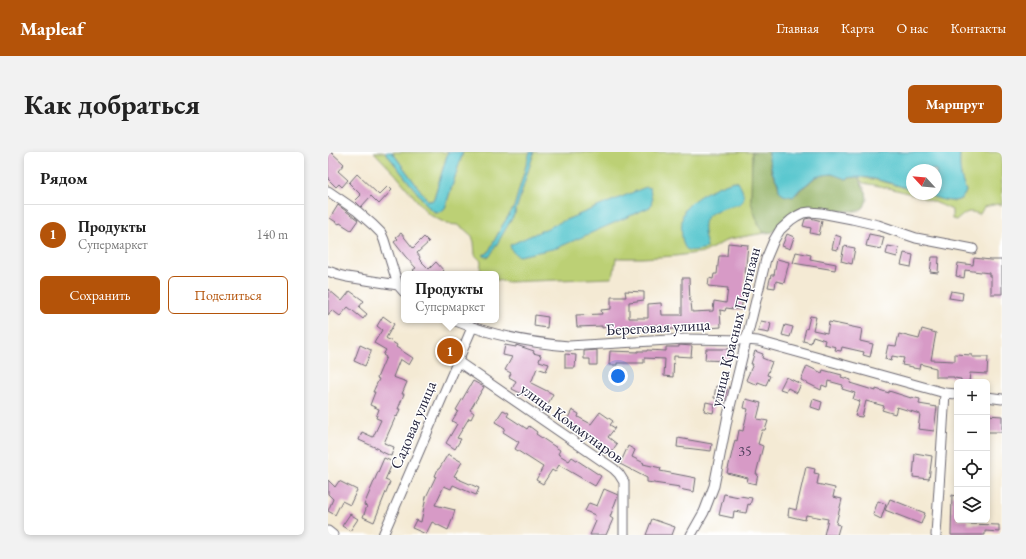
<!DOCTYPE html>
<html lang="ru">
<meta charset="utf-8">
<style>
:root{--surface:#fff;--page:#f2f2f2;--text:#222;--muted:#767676;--line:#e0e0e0;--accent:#b45309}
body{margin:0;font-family:"EB Garamond",serif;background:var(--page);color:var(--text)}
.controls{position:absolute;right:12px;bottom:12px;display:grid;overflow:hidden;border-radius:6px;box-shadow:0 2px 6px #0003}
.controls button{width:36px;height:36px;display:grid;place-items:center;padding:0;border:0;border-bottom:1px solid var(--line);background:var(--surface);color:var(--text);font:20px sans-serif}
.compass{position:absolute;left:578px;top:12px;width:36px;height:36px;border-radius:50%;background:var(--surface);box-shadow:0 2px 6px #0003;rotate:296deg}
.you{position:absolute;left:290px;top:224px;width:14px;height:14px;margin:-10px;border:3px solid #fff;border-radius:50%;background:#1a73e8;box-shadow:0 0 0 6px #1a73e833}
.badge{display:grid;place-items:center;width:26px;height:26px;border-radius:50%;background:var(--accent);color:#fff;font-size:13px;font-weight:700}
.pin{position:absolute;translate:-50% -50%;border:2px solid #fff;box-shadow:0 1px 4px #0006}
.popup{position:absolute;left:73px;top:119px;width:98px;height:52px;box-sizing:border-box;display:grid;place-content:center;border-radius:6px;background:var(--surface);filter:drop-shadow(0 1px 3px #0005);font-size:13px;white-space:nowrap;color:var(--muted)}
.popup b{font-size:15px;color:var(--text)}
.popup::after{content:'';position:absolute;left:50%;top:100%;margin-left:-8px;border:8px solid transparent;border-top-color:var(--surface)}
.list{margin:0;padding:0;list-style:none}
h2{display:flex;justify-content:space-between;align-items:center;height:52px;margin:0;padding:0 16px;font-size:17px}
h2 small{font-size:13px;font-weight:400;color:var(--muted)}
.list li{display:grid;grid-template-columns:26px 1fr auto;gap:12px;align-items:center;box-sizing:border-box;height:60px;padding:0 16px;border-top:1px solid var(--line)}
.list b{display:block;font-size:15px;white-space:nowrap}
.list p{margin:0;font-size:13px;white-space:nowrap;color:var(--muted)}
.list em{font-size:13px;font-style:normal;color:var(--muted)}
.actions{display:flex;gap:8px;padding:12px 16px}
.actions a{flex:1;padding:9px 0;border:1px solid var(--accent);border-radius:6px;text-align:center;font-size:14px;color:var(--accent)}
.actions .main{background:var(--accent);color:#fff}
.icon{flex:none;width:22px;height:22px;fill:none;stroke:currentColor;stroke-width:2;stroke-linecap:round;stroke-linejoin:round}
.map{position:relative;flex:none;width:674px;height:383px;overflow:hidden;border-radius:6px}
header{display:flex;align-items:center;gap:24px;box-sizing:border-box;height:56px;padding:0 20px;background:var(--accent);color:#fff}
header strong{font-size:19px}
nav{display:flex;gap:22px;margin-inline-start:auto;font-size:14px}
.intro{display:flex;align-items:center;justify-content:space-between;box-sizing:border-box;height:96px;padding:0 24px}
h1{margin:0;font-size:28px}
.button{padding:10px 18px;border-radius:6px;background:var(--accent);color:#fff;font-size:14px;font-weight:700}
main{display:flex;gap:24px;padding:0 24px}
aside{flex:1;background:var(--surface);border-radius:6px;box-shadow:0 2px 6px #0003}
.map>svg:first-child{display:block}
.green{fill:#bcd074;stroke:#6f7958}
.forest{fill:#95b266;stroke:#5c6a50}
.water{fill:#5ac7cf;stroke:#3e7485}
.building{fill:#d79ac6}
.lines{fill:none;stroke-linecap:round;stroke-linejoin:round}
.street-casing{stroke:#6c6871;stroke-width:11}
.street{stroke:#fff;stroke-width:9}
.labels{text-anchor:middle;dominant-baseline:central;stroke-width:3;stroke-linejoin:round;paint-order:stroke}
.number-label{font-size:14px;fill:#4f405e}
.street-label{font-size:16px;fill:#22223b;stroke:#fff}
</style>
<header>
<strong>Mapleaf</strong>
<nav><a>Главная</a><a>Карта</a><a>О нас</a><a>Контакты</a></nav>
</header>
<div class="intro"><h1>Как добраться</h1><a class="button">Маршрут</a></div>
<main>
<aside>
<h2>Рядом<small></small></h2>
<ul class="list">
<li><span class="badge">1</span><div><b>Продукты</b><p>Супермаркет</p></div><em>140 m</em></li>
</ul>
<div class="actions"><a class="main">Сохранить</a><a>Поделиться</a></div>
</aside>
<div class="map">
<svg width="674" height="383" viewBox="0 0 674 383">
<rect width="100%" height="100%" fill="#fff"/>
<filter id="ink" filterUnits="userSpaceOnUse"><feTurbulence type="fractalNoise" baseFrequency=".025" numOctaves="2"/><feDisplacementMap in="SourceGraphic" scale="8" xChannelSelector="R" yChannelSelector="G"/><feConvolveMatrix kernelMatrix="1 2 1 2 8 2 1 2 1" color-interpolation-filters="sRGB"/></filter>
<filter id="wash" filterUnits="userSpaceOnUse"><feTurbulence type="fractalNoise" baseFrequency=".012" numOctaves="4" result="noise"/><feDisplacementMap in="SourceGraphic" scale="16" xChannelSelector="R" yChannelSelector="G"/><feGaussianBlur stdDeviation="0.9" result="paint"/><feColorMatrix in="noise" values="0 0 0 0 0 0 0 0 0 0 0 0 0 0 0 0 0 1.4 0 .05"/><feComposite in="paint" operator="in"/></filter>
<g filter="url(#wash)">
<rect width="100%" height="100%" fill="#f4ead4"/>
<path class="green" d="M46,0H57L103,58L109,61L117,56L135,0H202L186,55L174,74L160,101L155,103L160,105L187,61L206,0H424L423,49L426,60L433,78L437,81L401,87L377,100L347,104L314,106H288L286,121L283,126L179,130L168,128V122H152L153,109L147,103L146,90L144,84L136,77L130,73L119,72L100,62L68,23Z
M64,0H120L106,46L104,49L100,48L98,46Z
M632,0H674V53L670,52L656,55L652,62C638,58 639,60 629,68L624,67V58C596,44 565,36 535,31L530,25C549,27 566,32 584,38V42C588,42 593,42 597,42C609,43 632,59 638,39C632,25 631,16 632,0Z"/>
<path class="forest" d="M424,0H441C441,7 442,16 445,23C449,29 450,31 451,38L469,42C472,37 476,35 481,31C483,29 485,27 488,25C498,20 508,22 518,27L523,25H530L538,40L539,48L536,55L531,59H513L495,56H477L463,62L445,80L437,81L433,78L426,60L423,49Z"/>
<path class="water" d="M57,0H64L98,46L100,48L104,49L106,46L120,0H135L117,56C112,61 109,61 103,58Z
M202,0H206L187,61L162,104C160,105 157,105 155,104V103L160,101L174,74L186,55Z
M441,0H632C631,16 632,25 638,39C633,57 609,46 597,42H608V18H584V38C568,33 533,20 518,27L504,22L495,23L487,25L479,32L472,37L465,45L455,43L451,38L450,31L445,22L441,7Z
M406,29L410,30C413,35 419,46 413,51C411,53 407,53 404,54C395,56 382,59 377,68C374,75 377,87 379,94V96C374,97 365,100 360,98C352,95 353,70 355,62C356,58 359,55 362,52C370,43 394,32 406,29Z
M318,35L322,36L324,49L322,55L229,96L191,104C186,102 183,99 182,93L235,69Z"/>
<g id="blocks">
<path class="building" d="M0,0H3L16,12L10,19L20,28L14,35L11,32L8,35L0,27Z
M29,22L51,43L60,34L64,38L51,52L43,44L33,55L27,49L33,43L21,31Z
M10,53L30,68L23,78L12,71L11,72L2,66Z
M482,66L494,69L491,83L482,81L483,76L475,74L477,67Z
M73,81L85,96L96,85L101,90L89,101L92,105L91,107L101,117L108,110L116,119L113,122H89L85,118L88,116L77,104L66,90L70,87L68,85Z
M459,82L466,85L462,97L454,94Z
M541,82L556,85L553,97L538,94Z
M507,83L513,85L510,98L504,97Z
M400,91L420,93L416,133H417L413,158L398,156L397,159L392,158L393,175L368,177V175L347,176V177L329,178V173L317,174V177L280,179V175L274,176V174L249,175L248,163L274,162L273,158L283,157V145H298L297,139L316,140V148L301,150V166H320V152L333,151L334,163H354V126H361L362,150H363L364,160L385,159L386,149L398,151L400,136L380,134L381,126L385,127L386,122H389L391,104H399Z
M516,94L527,96L524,112L513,109Z
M560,94L571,96L569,105L558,102Z
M468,100L483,103L482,107L508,112L507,118L465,111Z
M576,101L585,103L583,115L573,113Z
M604,105H611L610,121L602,120Z
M646,106L662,108H674V142H663V124H661V121L637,118L636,126L628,124L630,111L645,113Z
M449,107L461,110L456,131L448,129L447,136L440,135L443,123H446Z
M0,137L14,149L22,139L36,149L31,155L39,162L35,167L20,155L12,164L4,158L0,163Z
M623,139L635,141L634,148L621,146Z
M207,163L220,165L219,176L206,174Z
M55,164L66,172L58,186L69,193L68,195L85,206L81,213L72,207L65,225L79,230L74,242H76L70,257H72L69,265L68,264L56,291L66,295L63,304L50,298L51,297L31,288L34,280L45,285L53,268L48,266L51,257L42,253L47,240H45L51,227L49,226L58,205L55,203L58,198L46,191L54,178L49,174Z
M482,164L488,165L485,178L499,181L501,170L534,177L532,189L545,192L542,205L535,203L536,200L514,195L513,199L507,198L508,195L496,192L497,188L485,184L483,191L475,189L478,176L479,177Z
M433,169L443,171L441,181L430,179Z
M457,173L465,175L462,185L454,183Z
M594,177L608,181L603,208L627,209V202L644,203V205H660L659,222L642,221L641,230H633V227L626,226V225H608V216L592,212L591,217L585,216V215L574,213L576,206L564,204L563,209L557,207L560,193L568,194L571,182L591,187Z
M120,192L127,195L123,205L116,202Z
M32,193L43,198V200L37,214L26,209Z
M177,193L188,195V193L206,199L205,201L213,203L211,209L221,212L218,219L209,216L203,231L225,242L218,256L207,250L208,249L184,237L188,229L181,225L183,221L177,218L184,205L175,203Z
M351,193L364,194L363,205L346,204L345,225L336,224L337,207L316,206V211H289V213H281L282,199L310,200V199H319V198L338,199V195H351Z
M378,197H402L401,209L377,208Z
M269,198V213H262V207H256V199Z
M427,199L435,202L434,206L444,210L439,223L442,224L438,233L430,230L429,233L418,228L425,212H423Z
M237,202L248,203L247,216H237Z
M479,214L494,221L495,218L514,223L513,225L523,228L522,231L548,239V237L561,241V239L583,246V245L592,247L591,252L609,255L606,279L590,277L592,262L569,255L567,262L554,258L556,254L538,249L534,265L527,264L532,249L525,247L527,241L514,237L515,233L500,229L499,235L494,233L493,238L473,228Z
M458,225L473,232L469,241L460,236L458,239L452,237Z
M145,229L156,235L142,258L146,261L143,267L141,266L129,286L133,287L127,297L118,291L129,272L124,269L130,259L128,258Z
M388,234L399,237L396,249L386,246Z
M418,247L433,251L429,267L440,269L437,278H434L430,292L435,294L428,322H430L428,332L419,330L420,326L399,321L407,288L409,289L411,278L415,279L420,257L416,256Z
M485,247L494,250L492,258L483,255Z
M378,250L387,252L385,261L376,259Z
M175,258L181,261L179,264L199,277L201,274L209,280L208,282L232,298L230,302L241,309L244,305L273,324L267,334L231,313L227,320L224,318L215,332L208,328L215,315L187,297L191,290L175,280L177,276L167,270Z
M244,258L251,262L250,265L263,272L272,260L285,269L282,273L287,276L280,285L289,292L281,303L273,297L274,296L256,283V284L247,279L249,276L238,270Z
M659,263L674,264V280H659Z
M350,286L384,292L383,299L349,295Z
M300,294L307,298L304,305L316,311L315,312L333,316L332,319L368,326L366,340L351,337L352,335L319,330V326L292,312Z
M587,301L604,304L601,327L585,325Z
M120,302L134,310L126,324L129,325L128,326L151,336L148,343L125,333L123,337L116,334L107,353L127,358L124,368L120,378L104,370L98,382L84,376L88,368L93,370L98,345L108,324H107L110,317H111Z
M56,306L65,310L57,328L62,330L46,370L35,365L39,354L36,353Z
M478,315L487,317L486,321L491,322L489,332L507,336L505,345L514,347L508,372L512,373L509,383H496L500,367L478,363L477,368L460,364L461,356L468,358Z
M0,328L7,335L11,329L29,338L22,353L14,349L7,363L0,359L5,347L0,342Z
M276,337L290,343L282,365L285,367L278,383H262L268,369L266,368L267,363L257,359L261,351L269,354Z
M396,342L411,345L412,344L424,346L422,353L420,352L418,361L406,359L405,366L391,363Z
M624,343L629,344V368H640V372L671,373V380L657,379V383H623Z
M562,347L597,361L593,372L557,358Z
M550,349L558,352L553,367L545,363Z
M22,362L30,367L22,379L14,374Z
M324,367L347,375L344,383H318Z"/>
</g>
</g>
<g filter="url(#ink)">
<use href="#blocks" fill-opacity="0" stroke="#6c6871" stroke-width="1"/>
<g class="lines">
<defs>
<path id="street" d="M0,39L29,59L45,73L53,81L56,88L70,133L76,140
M0,119L11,123L19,125L70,133
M125,168C160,182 203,191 241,194L357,187L418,188L430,189L617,241L629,242
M129,209L286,317L291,322L296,330V383
M659,245L674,247
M0,379L5,383
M55,383L144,176
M363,383L376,360L386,334L400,263L438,107L446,88L452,78L463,68L469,64L475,61L482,60L493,61L524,67L550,73L588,86L645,97
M608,383L617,241"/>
</defs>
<use href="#street" class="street-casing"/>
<use href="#street" class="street"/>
</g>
</g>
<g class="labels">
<g class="number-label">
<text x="417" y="299">35</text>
</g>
<g class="street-label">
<text transform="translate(330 175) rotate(-3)">Береговая улица</text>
<text transform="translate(407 175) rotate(-76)">улица Красных Партизан</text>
<text transform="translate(244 271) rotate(36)">улица Коммунаров</text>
<text transform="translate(85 273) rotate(-67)">Садовая улица</text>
</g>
</g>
</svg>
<div class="controls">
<button>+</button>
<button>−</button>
<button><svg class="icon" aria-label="locate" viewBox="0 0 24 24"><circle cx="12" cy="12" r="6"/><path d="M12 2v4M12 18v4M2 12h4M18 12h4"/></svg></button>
<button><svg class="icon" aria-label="layers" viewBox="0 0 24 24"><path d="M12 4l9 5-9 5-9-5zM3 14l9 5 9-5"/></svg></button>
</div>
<svg class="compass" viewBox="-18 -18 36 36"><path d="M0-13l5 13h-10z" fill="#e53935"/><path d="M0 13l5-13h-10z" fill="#767676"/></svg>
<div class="you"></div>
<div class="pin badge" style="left:122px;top:199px">1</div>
<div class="popup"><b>Продукты</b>Супермаркет</div>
</div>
</main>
